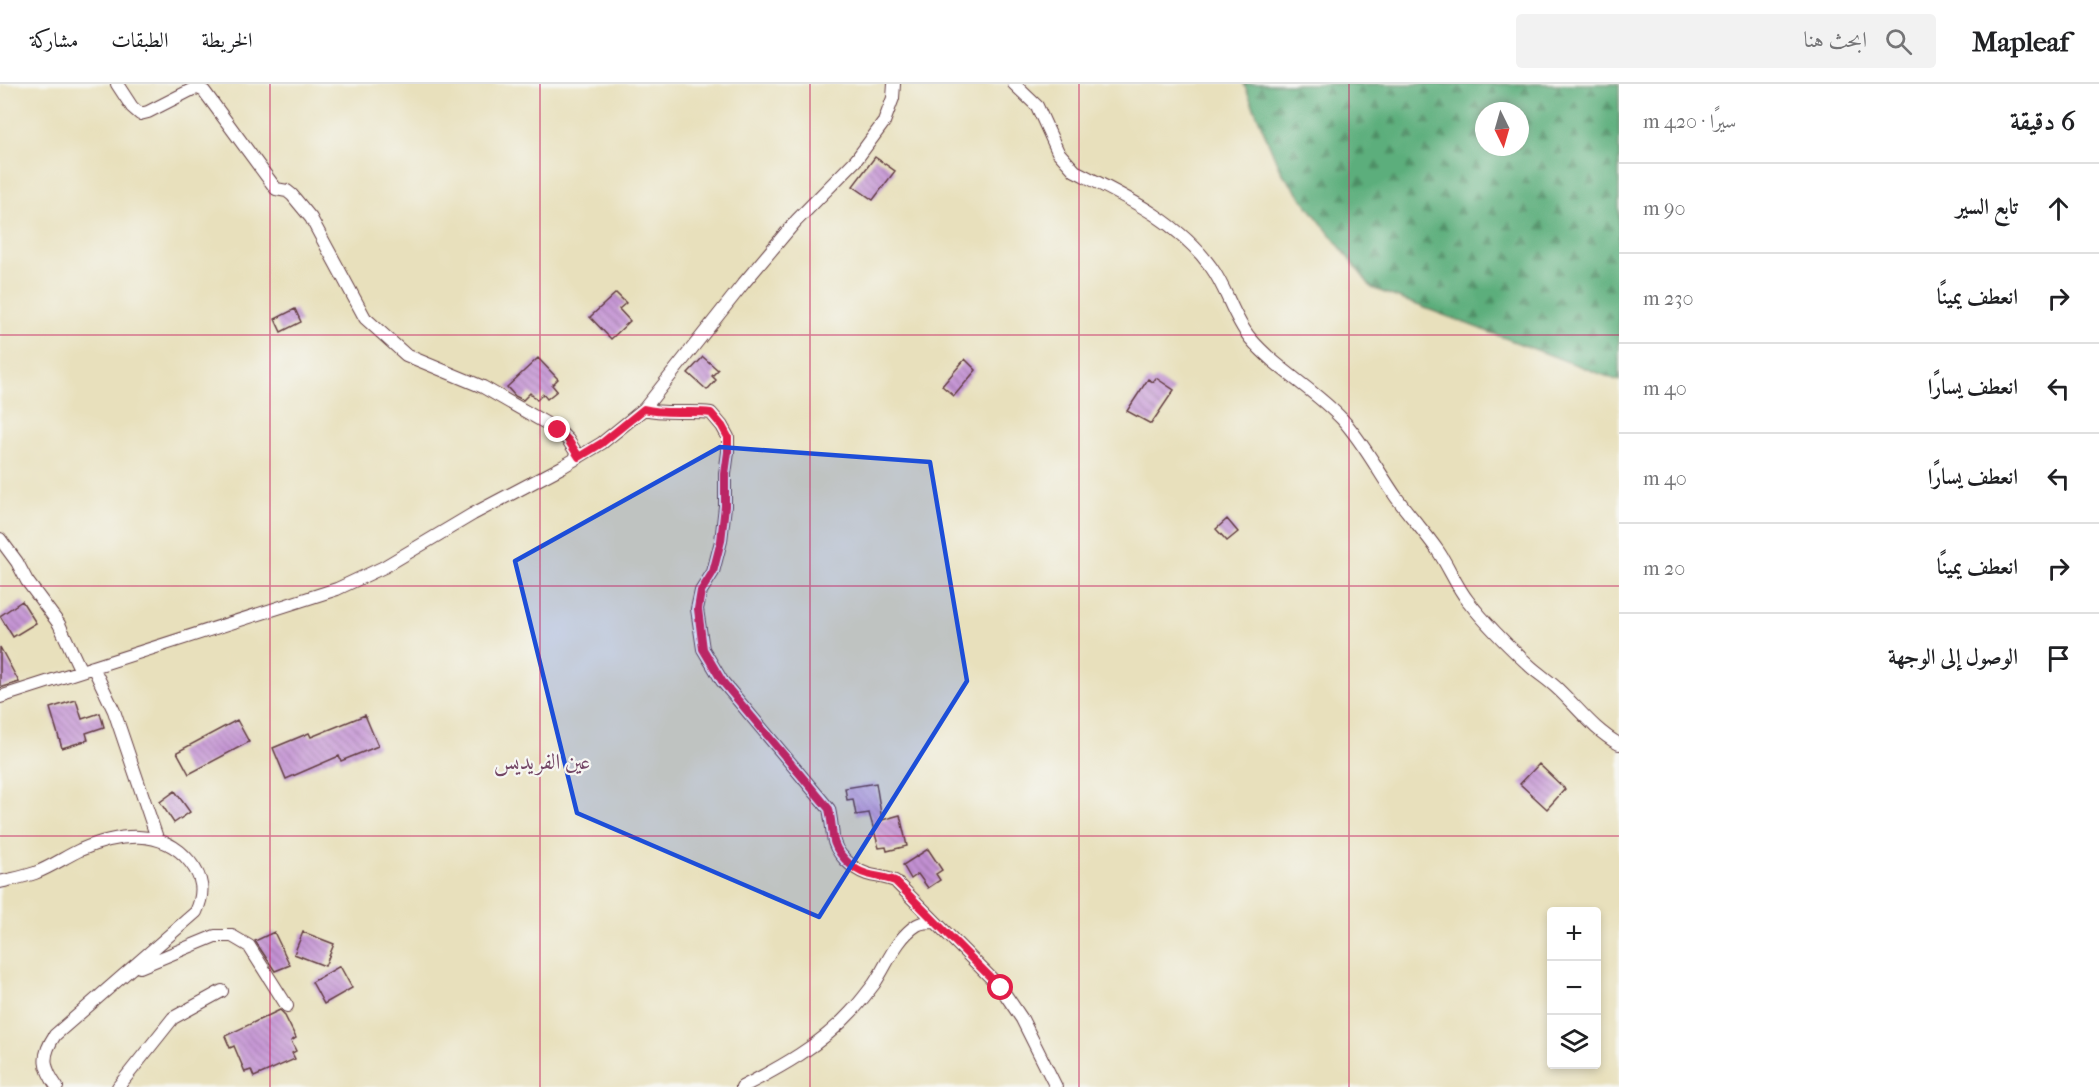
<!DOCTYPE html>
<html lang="ar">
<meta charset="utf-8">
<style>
:root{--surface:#fff;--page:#f2f2f2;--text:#202124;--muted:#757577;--line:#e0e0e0}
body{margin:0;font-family:"IM FELL French Canon",Amiri,serif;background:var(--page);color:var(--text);direction:rtl}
.controls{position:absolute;right:18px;bottom:18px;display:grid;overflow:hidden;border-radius:6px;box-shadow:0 3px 9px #0003}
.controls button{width:54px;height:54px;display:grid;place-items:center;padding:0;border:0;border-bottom:2px solid var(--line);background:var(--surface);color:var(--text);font:30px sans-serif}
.compass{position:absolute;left:1475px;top:18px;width:54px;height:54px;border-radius:50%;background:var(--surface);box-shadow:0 3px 9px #0003;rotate:175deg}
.stop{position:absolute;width:18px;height:18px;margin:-14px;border:4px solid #e11d48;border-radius:50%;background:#fff}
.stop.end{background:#e11d48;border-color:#fff;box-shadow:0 2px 6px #0008}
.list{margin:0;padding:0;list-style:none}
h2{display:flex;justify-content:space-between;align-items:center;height:78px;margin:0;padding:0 24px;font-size:26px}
h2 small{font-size:20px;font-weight:400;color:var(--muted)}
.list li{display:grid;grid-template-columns:39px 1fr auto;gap:18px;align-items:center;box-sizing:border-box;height:90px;padding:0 24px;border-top:2px solid var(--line)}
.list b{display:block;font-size:22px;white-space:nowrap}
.list em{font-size:20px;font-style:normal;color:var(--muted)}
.icon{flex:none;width:33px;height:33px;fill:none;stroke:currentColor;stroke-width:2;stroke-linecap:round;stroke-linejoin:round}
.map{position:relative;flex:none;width:1619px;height:1003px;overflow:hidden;direction:ltr}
header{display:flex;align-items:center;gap:36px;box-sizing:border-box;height:84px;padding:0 30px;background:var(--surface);border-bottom:2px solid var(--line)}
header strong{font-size:28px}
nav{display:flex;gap:33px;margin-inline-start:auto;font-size:21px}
.search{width:420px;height:54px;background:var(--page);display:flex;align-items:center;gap:15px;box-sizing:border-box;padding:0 21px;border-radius:6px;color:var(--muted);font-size:22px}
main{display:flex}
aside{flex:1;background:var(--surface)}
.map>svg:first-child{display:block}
.forest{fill:url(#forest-firs);stroke:#536653;stroke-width:1.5;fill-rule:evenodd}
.building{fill:url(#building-back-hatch)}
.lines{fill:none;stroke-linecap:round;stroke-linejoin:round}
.minor-casing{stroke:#623c41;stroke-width:14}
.minor{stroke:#fff;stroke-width:12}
.route{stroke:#e11d48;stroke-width:8}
.marked{fill:#1d4ed8;fill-opacity:0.2;stroke:#1d4ed8;stroke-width:4.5;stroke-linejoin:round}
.grid{fill:none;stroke:#c2185b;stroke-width:1.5;stroke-opacity:0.55}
.labels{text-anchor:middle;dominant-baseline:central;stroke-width:4.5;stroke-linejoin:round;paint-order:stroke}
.quarter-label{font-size:22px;fill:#744766;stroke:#f6f6f2}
</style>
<header>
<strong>Mapleaf</strong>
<div class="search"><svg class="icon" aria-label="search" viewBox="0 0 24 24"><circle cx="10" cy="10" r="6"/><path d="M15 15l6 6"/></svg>ابحث هنا</div>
<nav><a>الخريطة</a><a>الطبقات</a><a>مشاركة</a></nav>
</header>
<main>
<aside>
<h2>6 دقيقة<small>سيرًا · 420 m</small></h2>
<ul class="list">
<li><svg class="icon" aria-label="ahead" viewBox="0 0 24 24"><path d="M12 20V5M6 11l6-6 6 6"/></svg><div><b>تابع السير</b></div><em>90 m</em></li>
<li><svg class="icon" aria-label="right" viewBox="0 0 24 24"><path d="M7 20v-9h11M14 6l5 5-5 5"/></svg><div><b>انعطف يمينًا</b></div><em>230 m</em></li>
<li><svg class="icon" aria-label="left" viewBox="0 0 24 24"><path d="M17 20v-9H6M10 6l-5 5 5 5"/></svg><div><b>انعطف يسارًا</b></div><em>40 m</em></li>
<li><svg class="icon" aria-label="left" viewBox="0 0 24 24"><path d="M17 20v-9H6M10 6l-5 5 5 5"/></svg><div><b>انعطف يسارًا</b></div><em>40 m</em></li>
<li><svg class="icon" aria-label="right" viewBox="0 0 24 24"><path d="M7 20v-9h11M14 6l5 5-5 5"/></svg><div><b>انعطف يمينًا</b></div><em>20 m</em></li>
<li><svg class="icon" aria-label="arrive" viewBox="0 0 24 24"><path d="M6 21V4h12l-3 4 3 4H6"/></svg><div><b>الوصول إلى الوجهة</b></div></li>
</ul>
</aside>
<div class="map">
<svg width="1619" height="1003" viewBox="0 0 1619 1003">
<defs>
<pattern id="forest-firs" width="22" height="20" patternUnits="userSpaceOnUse" patternTransform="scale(1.5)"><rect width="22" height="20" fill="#5cae7b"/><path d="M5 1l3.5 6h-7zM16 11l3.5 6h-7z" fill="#4e8d65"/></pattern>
<pattern id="building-back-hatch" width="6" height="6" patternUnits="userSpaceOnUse" patternTransform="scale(1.5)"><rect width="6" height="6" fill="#c391d3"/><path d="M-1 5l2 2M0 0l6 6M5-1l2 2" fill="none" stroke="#a076ab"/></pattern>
</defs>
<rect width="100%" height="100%" fill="#f6f6f2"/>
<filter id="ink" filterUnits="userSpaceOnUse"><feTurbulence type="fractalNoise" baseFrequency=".0167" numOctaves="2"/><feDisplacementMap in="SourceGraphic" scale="12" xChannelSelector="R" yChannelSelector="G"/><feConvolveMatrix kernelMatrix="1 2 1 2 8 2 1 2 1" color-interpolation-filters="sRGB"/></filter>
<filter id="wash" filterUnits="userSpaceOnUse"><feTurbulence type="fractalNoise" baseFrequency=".008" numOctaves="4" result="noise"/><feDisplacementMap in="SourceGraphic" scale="24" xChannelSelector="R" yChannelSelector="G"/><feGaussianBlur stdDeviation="1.35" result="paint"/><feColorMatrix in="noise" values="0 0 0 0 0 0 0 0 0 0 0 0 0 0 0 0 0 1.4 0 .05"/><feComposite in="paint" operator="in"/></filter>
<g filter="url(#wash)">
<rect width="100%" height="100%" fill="#e8e0bc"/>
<path class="forest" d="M1244,0H1619V297L1372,204L1280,86ZM1484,27H1520V63H1484Z"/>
<g id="blocks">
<path class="building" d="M875,73L895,87L873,116L853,102Z
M616,209L626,219L619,225L630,237L611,255L590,233Z
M295,225L301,238L281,248L275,235Z
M703,273L718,286L712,292L716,296L707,306L688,289Z
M538,274L558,295L552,301L557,307L547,315L543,310L537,316L530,309L523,316L515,312L507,303Z
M965,275L976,286L954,312L942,302Z
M1156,294L1174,306L1151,340L1127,327L1148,295L1153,298Z
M1227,435L1238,448L1227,457L1216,445Z
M22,517L36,539L13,553L0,532Z
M0,563L19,598L0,604Z
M76,616L82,635L100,629L104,643L86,649L88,656L62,664L50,624Z
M365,631L378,662L341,677L339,672L286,695L273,664L309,649L311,653Z
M237,636L249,658L189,690L177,668Z
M1539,680L1565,705L1547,725L1520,700Z
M876,699L882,736L900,731L907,762L887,767L886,763L879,764L869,729L856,731L853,715L847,716L845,704Z
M175,707L190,728L174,739L160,718Z
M928,765L942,786L936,790L940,796L928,804L918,790L911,795L903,781Z
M274,848L290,881L275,887L255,857Z
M303,848L334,860L325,882L294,870Z
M340,882L352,904L324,920L312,898Z
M280,926L284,930L296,954L291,957L296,967L292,969L295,975L254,993L251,986L245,988L234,962L230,964L225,952Z"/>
</g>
</g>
<g filter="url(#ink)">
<use href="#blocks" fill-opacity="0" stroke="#623c41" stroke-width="1.5"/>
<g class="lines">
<defs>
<path id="minor" d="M117,0L132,23L140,30L148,28L193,5L198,4L204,7L276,105L287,107L292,111L311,134L365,234L406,271L483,303L558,346L568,356L579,373
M1014,0L1037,22L1058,68L1075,87C1124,112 1178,137 1211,183C1227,205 1233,233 1250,254C1276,285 1314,305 1342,335C1363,358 1378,387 1396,413C1409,431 1425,448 1438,467C1449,483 1456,502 1468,517C1487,541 1508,562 1531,583C1540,591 1550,597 1559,606C1579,625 1594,646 1619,660
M644,325C667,331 688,326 711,329L722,342L728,353V368L725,390V422L721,457L713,488L701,507L697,525L703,565L722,597L829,725C831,734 832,743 833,753C835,769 852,785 867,790C877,793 885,793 895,797L1001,904L1022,935L1056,1003
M0,455L17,478L27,497L59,540L81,587
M93,583L114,627L157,754
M0,613L337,505L384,483L473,430L562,383L602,359L644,325L743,200L796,137L856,76L884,38L893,14L894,0
M0,798C12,795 24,793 35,789C51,783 65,773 80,766C117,750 162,743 190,778C203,794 205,808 196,828L55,951C41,972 43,983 57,1003
M140,883L215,852H232L249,862L287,922
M118,1003L173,934L222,907
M742,1003C781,983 821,961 851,928C859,920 867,909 874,900C887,881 896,854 917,841C922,838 930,838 935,838"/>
</defs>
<use href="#minor" class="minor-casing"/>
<use href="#minor" class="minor"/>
</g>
</g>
<g class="lines" filter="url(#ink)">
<path class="route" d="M558,346L568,356L579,373L602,359L644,325C667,331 688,326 711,329L722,342L728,353V368L725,390V422L721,457L713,488L701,507L698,525L703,565L722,597L829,725C831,734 832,743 833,753C835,768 852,786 867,790C877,793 885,793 895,797L1001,904"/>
</g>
<path class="marked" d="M720,363L930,378L967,597L819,833L577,729L515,477Z"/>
<path class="grid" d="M270,0V1003M540,0V1003M810,0V1003M1079,0V1003M1349,0V1003M0,251H1619M0,502H1619M0,752H1619"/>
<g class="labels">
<g class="quarter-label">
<text x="542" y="678">عين الفريديس</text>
</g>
</g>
</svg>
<div class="controls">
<button>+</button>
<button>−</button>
<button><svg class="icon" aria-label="layers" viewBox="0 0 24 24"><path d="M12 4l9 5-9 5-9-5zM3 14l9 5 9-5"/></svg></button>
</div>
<svg class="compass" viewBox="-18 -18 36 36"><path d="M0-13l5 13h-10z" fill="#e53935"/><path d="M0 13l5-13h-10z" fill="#757577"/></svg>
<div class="stop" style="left:1001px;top:904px"></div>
<div class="stop end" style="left:558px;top:346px"></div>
</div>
</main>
